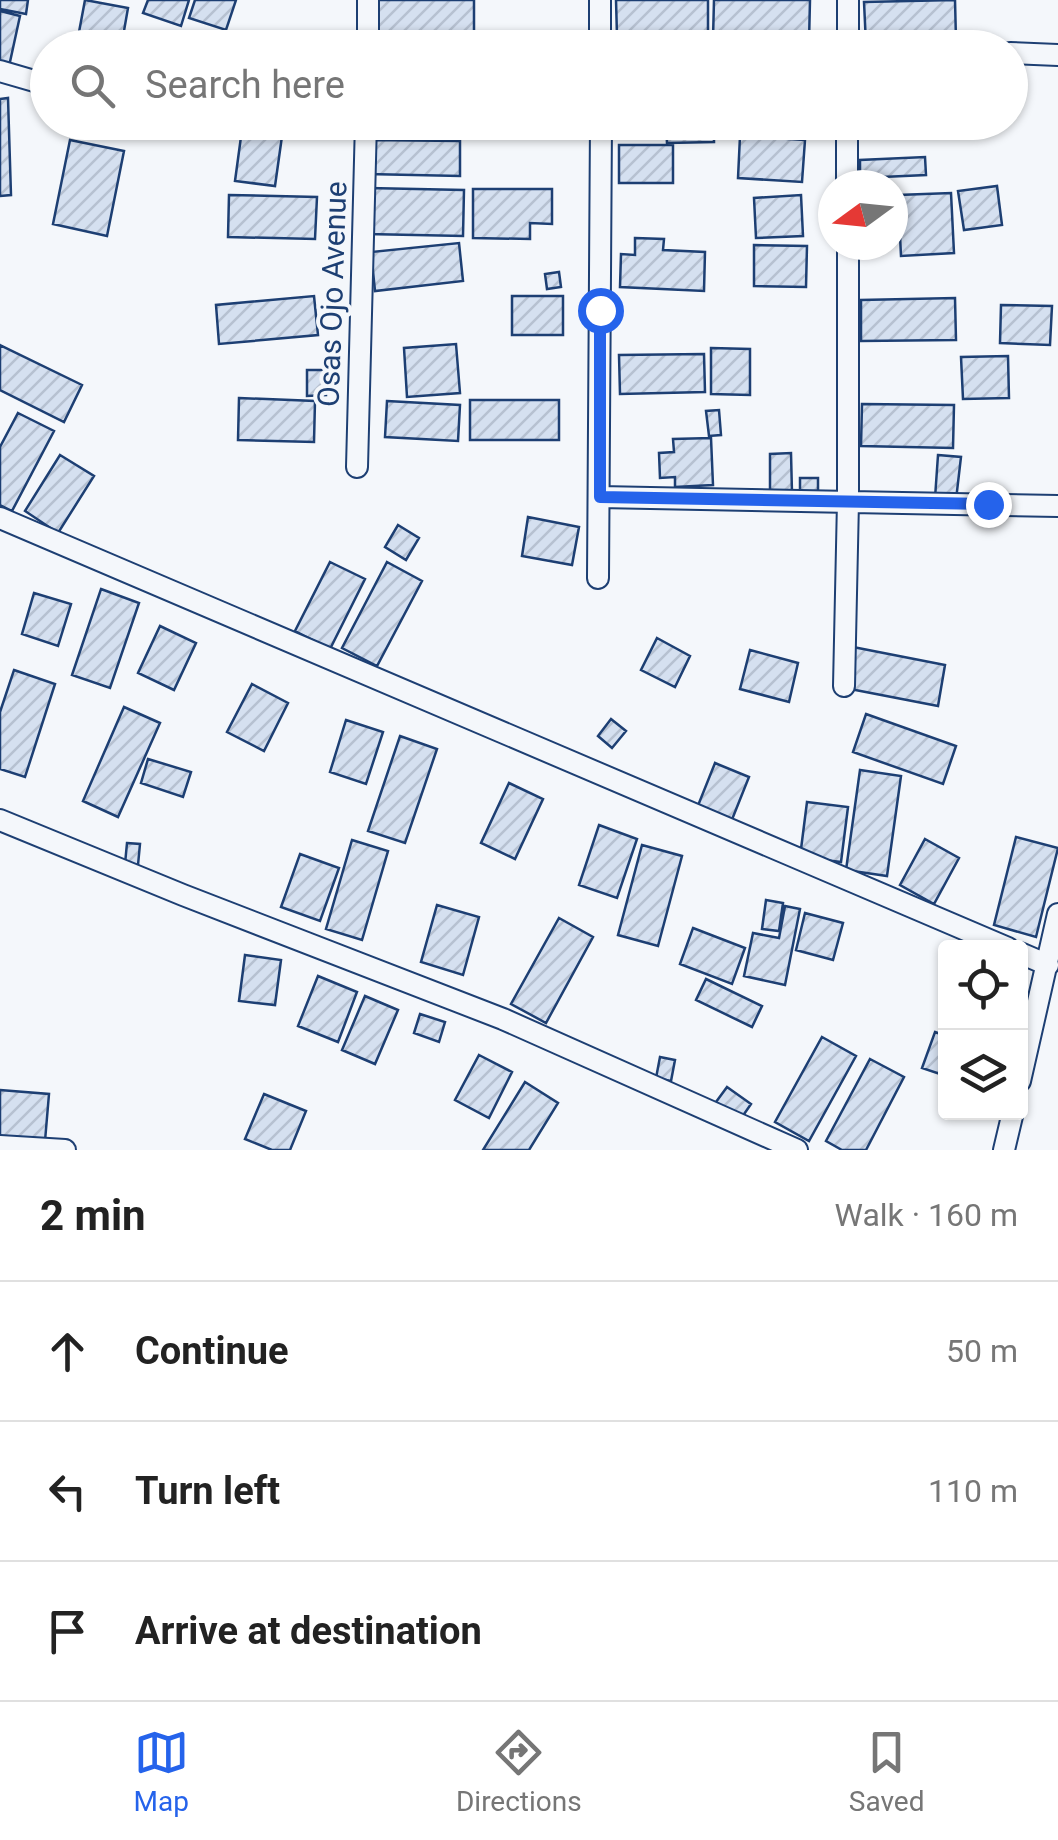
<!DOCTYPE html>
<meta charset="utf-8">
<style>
:root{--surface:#fff;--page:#f6f6f6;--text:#222;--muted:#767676;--line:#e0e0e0;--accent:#2563eb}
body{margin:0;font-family:Roboto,sans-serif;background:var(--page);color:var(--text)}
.controls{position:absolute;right:30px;bottom:30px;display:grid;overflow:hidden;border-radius:10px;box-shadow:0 2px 8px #0004}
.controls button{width:90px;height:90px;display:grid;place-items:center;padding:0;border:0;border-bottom:2px solid var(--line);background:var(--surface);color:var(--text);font:50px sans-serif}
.compass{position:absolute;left:818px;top:170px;width:90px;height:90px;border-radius:50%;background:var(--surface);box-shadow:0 2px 8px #0004;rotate:255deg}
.stop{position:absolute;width:30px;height:30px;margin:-22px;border:8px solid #2563eb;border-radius:50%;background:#fff}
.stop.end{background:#2563eb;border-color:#fff;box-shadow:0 2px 10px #0008}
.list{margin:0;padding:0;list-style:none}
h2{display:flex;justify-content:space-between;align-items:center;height:130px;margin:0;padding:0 40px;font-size:42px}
h2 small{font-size:32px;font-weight:400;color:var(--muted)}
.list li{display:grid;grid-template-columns:65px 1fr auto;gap:30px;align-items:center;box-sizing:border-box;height:140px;padding:0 40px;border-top:2px solid var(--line)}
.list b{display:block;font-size:38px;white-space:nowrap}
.list em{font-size:32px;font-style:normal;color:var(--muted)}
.icon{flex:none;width:55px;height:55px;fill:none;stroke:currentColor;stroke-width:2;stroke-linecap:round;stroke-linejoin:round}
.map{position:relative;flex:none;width:1058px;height:1150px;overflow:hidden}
.search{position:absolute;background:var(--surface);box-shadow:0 2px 8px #0004;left:30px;right:30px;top:30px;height:110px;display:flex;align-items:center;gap:25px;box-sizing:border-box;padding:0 35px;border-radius:55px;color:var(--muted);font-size:38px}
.sheet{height:550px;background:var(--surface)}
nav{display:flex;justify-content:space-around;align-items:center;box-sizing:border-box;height:140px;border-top:2px solid var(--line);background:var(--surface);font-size:28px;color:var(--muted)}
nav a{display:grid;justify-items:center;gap:5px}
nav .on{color:var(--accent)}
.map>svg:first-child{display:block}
.building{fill:url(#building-hatch);stroke:#1d3f73;stroke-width:2.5}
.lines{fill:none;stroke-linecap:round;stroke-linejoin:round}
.minor-casing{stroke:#1d3f73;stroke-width:24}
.minor{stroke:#f4f7fb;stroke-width:20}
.route{stroke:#2563eb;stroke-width:12}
.labels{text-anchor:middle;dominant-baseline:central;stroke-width:8;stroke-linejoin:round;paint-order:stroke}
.street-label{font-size:30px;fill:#1d3f73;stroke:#f4f7fb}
</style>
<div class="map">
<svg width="1058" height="1150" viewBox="0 0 1058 1150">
<defs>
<pattern id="building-hatch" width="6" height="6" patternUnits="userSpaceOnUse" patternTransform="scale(2.5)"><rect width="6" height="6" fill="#d5e0f0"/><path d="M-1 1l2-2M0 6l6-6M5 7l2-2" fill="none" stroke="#b6c1d1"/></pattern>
</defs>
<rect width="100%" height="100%" fill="#f4f7fb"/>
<path class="building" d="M0,0H28L26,14L0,9Z
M85,0L128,8L121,48H76Z
M148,0H189L181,26L143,13Z
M195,0H236L226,30L189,18Z
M377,0H474V35L378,36Z
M616,0H708V35L617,36Z
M714,0H810L809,42L713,39Z
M955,0L956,40L866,44L864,2Z
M0,11L20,16L8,71L0,69Z
M8,98L11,195L0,196V99Z
M243,122H284L275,186L235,181Z
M666,122H714V142L667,143Z
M742,122H805V132L742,131Z
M860,122H937L938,132H860Z
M740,136L805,140L802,182L738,178Z
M70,140L124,151L107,236L53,224Z
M368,140L460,141V176L367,174Z
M619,145H673V183H619Z
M925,157L926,175L860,178V160Z
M997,186L1002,225L964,230L958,191Z
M368,188L464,190L463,236L367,234Z
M473,189H552V224L530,223V239L473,238Z
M951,193L954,253L901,256L898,195Z
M229,195L317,197L315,239L228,237Z
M801,195L803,236L756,238L754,198Z
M635,238L664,239L663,250L705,252L704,291L620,287L621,254L635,255Z
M459,243L463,281L375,291L371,252Z
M754,245L807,246L806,287L754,286Z
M559,272L561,287L547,289L545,274Z
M314,296L318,335L219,344L216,305Z
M512,296H563V335H512Z
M955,298L956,340L861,341V300Z
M1001,305L1052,306L1050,345L1000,343Z
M456,344L460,393L407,397L404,348Z
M0,345L82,385L64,422L0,390Z
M711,348L750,349V395L711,394Z
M704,354L705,392L620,394L619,355Z
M1008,356L1009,398L963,399L961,357Z
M307,370H326V395L307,396Z
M239,398L315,401L314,442L238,440Z
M470,400H559V440H470Z
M387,401L460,405L458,441L385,437Z
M862,404L954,405L953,448L861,446Z
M719,410L721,435L709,436L706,411Z
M18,413L54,431L12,511L0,505V447Z
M711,438L713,485L675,487V477L660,478L659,453L674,452L673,439Z
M791,453L792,493H770V454Z
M60,455L94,476L58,533L25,511Z
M938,455L961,457L956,500L935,498Z
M800,478H818V496H800Z
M528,517L579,527L572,565L522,556Z
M398,525L419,538L406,560L385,547Z
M330,562L365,579L330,649L295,631Z
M387,562L422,581L377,666L342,648Z
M101,589L139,603L110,688L72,675Z
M34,593L71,604L58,646L22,634Z
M160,626L196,643L174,690L138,673Z
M657,638L690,656L675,687L641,670Z
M853,647L945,665L938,706L845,688Z
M750,650L798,663L789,702L740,689Z
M14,670L55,684L25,777L0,769V712Z
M252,684L288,703L264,751L227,732Z
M124,707L160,723L118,817L83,801Z
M866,714L956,746L943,784L853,752Z
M611,719L626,731L612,748L598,736Z
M346,720L383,732L366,784L330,772Z
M400,736L437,749L405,843L368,831Z
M148,759L191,772L183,797L141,783Z
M715,763L749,777L731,822L697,808Z
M860,770L901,776L887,876L846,870Z
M509,783L543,799L515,859L481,843Z
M807,802L848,807L841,862L800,857Z
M599,825L637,839L617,898L579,885Z
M1016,837L1058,848L1036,937L994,925Z
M925,839L959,858L934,904L900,885Z
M352,840L388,851L362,940L326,929Z
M127,843L140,844L138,865L125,864Z
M642,845L682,856L658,946L618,935Z
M300,854L339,868L320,921L281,907Z
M766,900L783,903L779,931L762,929Z
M437,905L479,917L463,975L421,962Z
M785,906L800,909L785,985L744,976L753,933L779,938Z
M805,913L843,923L833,960L796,950Z
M559,918L593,937L546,1023L511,1004Z
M693,928L745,948L732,984L680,964Z
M245,955L281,960L275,1005L239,1001Z
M318,976L357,992L338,1042L298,1026Z
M706,979L762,1006L752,1027L696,1000Z
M365,996L398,1010L375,1064L342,1050Z
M420,1014L445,1022L439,1042L414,1033Z
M935,1032L946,1036V1076L922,1068Z
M822,1037L856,1056L809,1141L775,1122Z
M479,1055L512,1072L489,1118L455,1100Z
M660,1057L675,1060L671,1081L656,1078Z
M870,1059L904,1077L866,1150H842L826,1141Z
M525,1082L558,1103L529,1150H483Z
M727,1087L751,1104L740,1120L716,1102Z
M0,1090L49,1094L45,1141L0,1137Z
M264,1094L306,1111L290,1150H272L245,1139Z"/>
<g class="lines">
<defs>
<path id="minor" d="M368,0V48
M600,0V48
M585,48H619
M848,48V0
M1010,53L1058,55
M0,71L48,85
M847,122V185
M357,467L366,122
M600,497L1058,506
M0,518L1008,948
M598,578L601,122
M844,686L848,501V245
M0,820L183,895L503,1019L797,1150
M1020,953L1048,965
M1020,1081L1058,914
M0,1146L65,1150
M1004,1150L1013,1112"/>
</defs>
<use href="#minor" class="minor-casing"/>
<use href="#minor" class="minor"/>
</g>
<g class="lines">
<path class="route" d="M600,310V497L988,504"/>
</g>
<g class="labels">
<g class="street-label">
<text transform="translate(332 294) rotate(-88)">Osas Ojo Avenue</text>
</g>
</g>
</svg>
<div class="controls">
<button><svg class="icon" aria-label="locate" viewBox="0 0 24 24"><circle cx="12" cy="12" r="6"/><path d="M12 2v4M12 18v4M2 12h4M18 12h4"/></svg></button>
<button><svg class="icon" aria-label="layers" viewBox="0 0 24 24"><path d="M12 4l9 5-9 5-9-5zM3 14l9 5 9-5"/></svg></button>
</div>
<svg class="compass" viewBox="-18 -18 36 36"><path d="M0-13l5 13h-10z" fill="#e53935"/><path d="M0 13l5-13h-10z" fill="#767676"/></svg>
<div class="stop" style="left:600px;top:310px"></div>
<div class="stop end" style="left:988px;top:504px"></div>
<div class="search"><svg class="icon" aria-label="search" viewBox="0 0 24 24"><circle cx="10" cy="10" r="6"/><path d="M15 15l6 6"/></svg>Search here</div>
</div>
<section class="sheet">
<h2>2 min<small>Walk · 160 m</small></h2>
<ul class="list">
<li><svg class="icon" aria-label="ahead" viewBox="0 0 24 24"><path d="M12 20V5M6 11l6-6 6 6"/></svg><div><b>Continue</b></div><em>50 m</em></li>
<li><svg class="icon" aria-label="left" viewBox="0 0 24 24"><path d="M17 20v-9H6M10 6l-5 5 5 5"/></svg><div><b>Turn left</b></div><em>110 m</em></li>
<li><svg class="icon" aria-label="arrive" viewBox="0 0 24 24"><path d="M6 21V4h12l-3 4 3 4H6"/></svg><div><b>Arrive at destination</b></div></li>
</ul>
</section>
<nav>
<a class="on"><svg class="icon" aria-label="map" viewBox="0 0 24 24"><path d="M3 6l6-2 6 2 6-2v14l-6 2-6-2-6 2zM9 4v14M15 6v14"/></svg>Map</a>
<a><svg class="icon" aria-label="directions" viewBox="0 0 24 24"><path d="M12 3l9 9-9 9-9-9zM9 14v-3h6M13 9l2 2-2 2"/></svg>Directions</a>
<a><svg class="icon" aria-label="saved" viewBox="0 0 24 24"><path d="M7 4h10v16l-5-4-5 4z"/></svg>Saved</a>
</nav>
